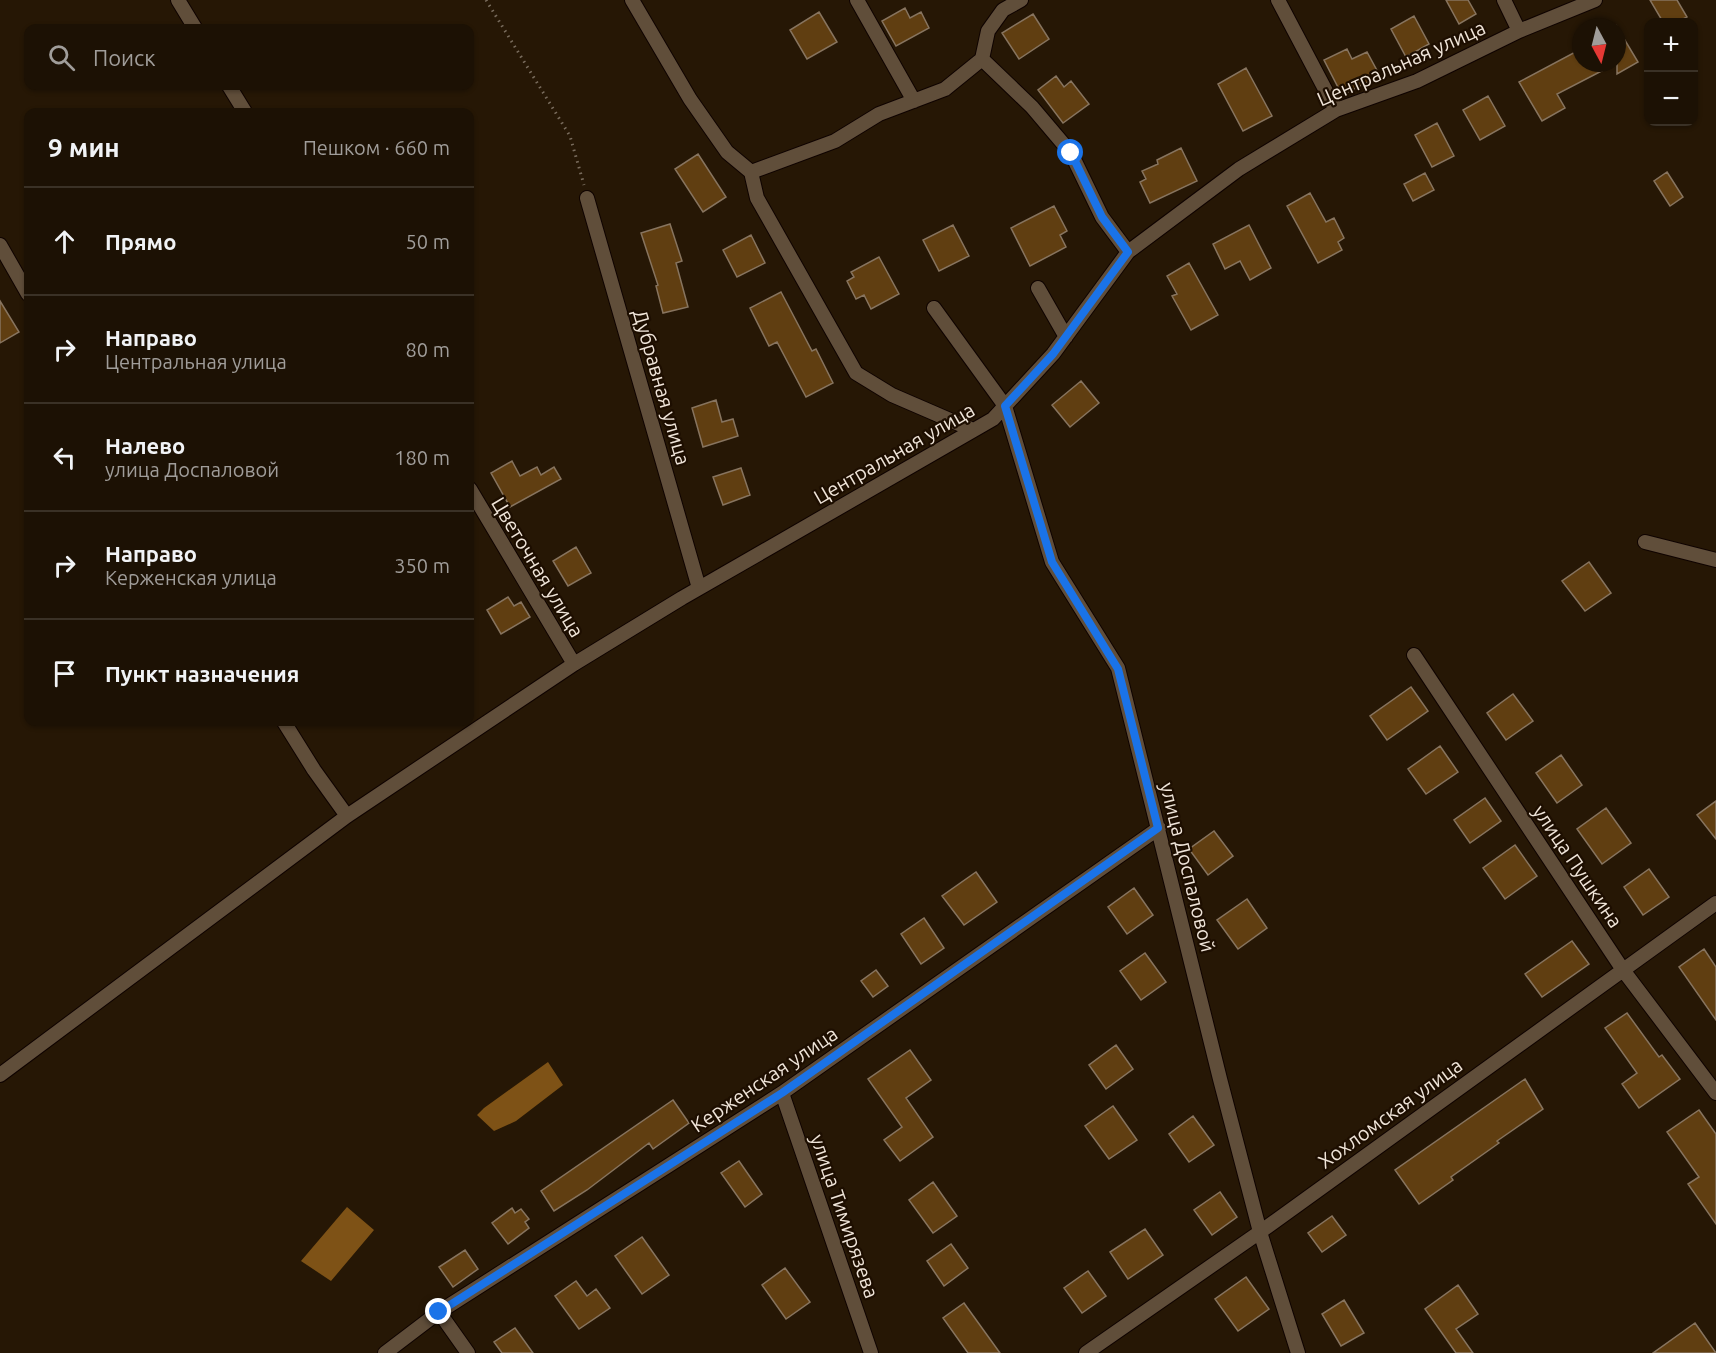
<!DOCTYPE html>
<html lang="ru">
<meta charset="utf-8">
<style>
:root{--surface:#1c1104;--page:#251a0e;--text:#f1f3f6;--muted:#a09d9a;--line:#3a3126}
body{margin:0;font-family:Ubuntu,sans-serif;background:var(--page);color:var(--text)}
.controls{position:absolute;right:18px;top:18px;display:grid;overflow:hidden;border-radius:12px;box-shadow:0 2px 4px #0004}
.controls button{width:54px;height:54px;display:grid;place-items:center;padding:0;border:0;border-bottom:2px solid var(--line);background:var(--surface);color:var(--text);font:30px sans-serif}
.compass{position:absolute;left:1572px;top:18px;width:54px;height:54px;border-radius:50%;background:var(--surface);box-shadow:0 2px 4px #0004;rotate:173deg}
.stop{position:absolute;width:18px;height:18px;margin:-14px;border:4px solid #1a73e8;border-radius:50%;background:#fff}
.stop.end{background:#1a73e8;border-color:#fff;box-shadow:0 2px 6px #0008}
.list{margin:0;padding:0;list-style:none}
h2{display:flex;justify-content:space-between;align-items:center;height:78px;margin:0;padding:0 24px;font-size:26px}
h2 small{font-size:20px;font-weight:400;color:var(--muted)}
.list li{display:grid;grid-template-columns:39px 1fr auto;gap:18px;align-items:center;box-sizing:border-box;height:108px;padding:0 24px;border-top:2px solid var(--line)}
.list b{display:block;font-size:22px;white-space:nowrap}
.list p{margin:0;font-size:20px;white-space:nowrap;color:var(--muted)}
.list em{font-size:20px;font-style:normal;color:var(--muted)}
.icon{flex:none;width:33px;height:33px;fill:none;stroke:currentColor;stroke-width:2;stroke-linecap:round;stroke-linejoin:round}
.map{position:relative;flex:none;width:1716px;height:1353px;overflow:hidden}
.search{position:absolute;background:var(--surface);box-shadow:0 2px 4px #0004;left:24px;top:24px;width:450px;height:66px;display:flex;align-items:center;gap:15px;box-sizing:border-box;padding:0 21px;border-radius:12px;color:var(--muted);font-size:22px}
.panel{position:absolute;background:var(--surface);box-shadow:0 2px 4px #0004;left:24px;top:108px;width:450px;height:618px;border-radius:12px}
.map>svg:first-child{display:block}
.water{fill:#7e5216}
.building{fill:#603e11;stroke:#87745f;stroke-width:1.5}
.lines{fill:none;stroke-linecap:round;stroke-linejoin:round}
.street-casing{stroke:#0f0300;stroke-width:16}
.path{stroke:#796c5d;stroke-width:3;stroke-dasharray:1.5 4.5;stroke-linecap:butt}
.street{stroke:#604e3a;stroke-width:14}
.route{stroke:#1a73e8;stroke-width:8}
.labels{text-anchor:middle;dominant-baseline:central;stroke-width:4.5;stroke-linejoin:round;paint-order:stroke}
.street-label{font-size:20px;fill:#f0e5d9;stroke:#1d0e00}
</style>
<div class="map">
<svg width="1716" height="1353" viewBox="0 0 1716 1353">
<rect width="100%" height="100%" fill="#261705"/>
<path class="water" d="M548,1062L563,1085L516,1121L494,1131L477,1115L484,1108Z
M347,1207L374,1230L331,1281L301,1261Z"/>
<path class="building" d="M1446,0H1468L1476,14L1459,24Z
M1650,0H1677L1687,17L1677,22H1663Z
M905,8L910,18L921,12L929,28L896,46L882,21Z
M819,12L837,42L807,59L790,30Z
M1033,14L1049,39L1019,59L1002,33Z
M1414,16L1429,44L1406,57L1391,29Z
M1617,27L1638,62L1617,74Z
M1347,49L1352,59L1367,52L1380,76L1342,95L1324,60Z
M1581,49V63H1617L1557,94L1565,108L1542,121L1519,82Z
M1246,68L1272,116L1243,131L1218,84Z
M1056,76L1064,87L1071,81L1089,104L1063,123L1038,90Z
M1488,96L1505,126L1480,140L1463,110Z
M1437,123L1454,156L1432,167L1415,135Z
M1181,148L1197,181L1150,203L1140,182L1146,179L1142,171L1158,164L1157,160Z
M698,154L726,197L703,212L675,169Z
M1667,172L1683,197L1670,206L1654,181Z
M1425,173L1434,190L1413,201L1404,184Z
M1310,193L1326,222L1334,218L1344,238L1338,242L1342,250L1318,263L1287,206Z
M1054,206L1067,231L1060,235L1066,247L1030,266L1011,228Z
M670,224L682,261L676,263L688,307L663,313L656,286L658,285L641,233Z
M953,225L969,256L939,271L923,240Z
M1249,225L1271,268L1250,280L1240,261L1225,269L1213,244Z
M751,235L765,263L737,277L723,250Z
M879,257L899,294L871,309L864,295L856,299L847,281L854,277L851,272Z
M1189,263L1218,315L1191,330L1172,296L1177,294L1167,276Z
M781,292L812,351L816,349L833,383L806,397L777,342L769,346L750,308Z
M0,301L19,332L0,343Z
M1081,381L1099,403L1070,427L1052,405Z
M716,400L722,422L733,419L738,436L703,447L692,408Z
M512,461L520,476L537,467L541,475L554,467L561,479L510,507L491,473Z
M741,468L750,495L723,505L713,477Z
M576,547L591,573L568,586L553,561Z
M1589,562L1611,593L1585,611L1562,581Z
M508,597L514,606L521,602L530,617L501,634L487,610Z
M1411,687L1428,711L1387,740L1370,716Z
M1513,694L1533,721L1506,740L1487,713Z
M1440,746L1458,772L1426,794L1408,769Z
M1561,755L1582,785L1557,803L1536,773Z
M1485,798L1501,821L1470,843L1454,820Z
M1716,801V839L1697,815Z
M1606,808L1631,843L1602,864L1577,829Z
M1214,831L1233,856L1208,875L1189,849Z
M1515,845L1537,876L1505,899L1483,868Z
M1649,869L1669,897L1643,915L1624,887Z
M976,872L997,902L964,925L942,896Z
M1134,888L1153,915L1127,934L1108,907Z
M1247,899L1267,928L1238,949L1217,920Z
M924,918L944,948L921,964L901,934Z
M1572,941L1589,964L1542,997L1525,974Z
M1704,949L1716,967V1020L1679,967Z
M1145,953L1166,982L1141,1000L1120,971Z
M876,970L888,986L873,997L861,981Z
M1627,1013L1659,1057L1662,1055L1680,1079L1639,1108L1622,1084L1637,1073L1605,1028Z
M1116,1045L1133,1069L1106,1089L1089,1065Z
M910,1050L931,1080L906,1098L933,1137L900,1161L884,1140L902,1127L868,1079Z
M1525,1079L1543,1109L1497,1141L1499,1143L1451,1177L1453,1180L1419,1204L1395,1170Z
M673,1100L689,1123L653,1149L649,1143L587,1190L554,1211L541,1191Z
M1113,1106L1137,1140L1109,1159L1085,1126Z
M1699,1110L1716,1134V1224L1688,1184L1699,1177L1667,1132Z
M1193,1116L1214,1145L1189,1162L1169,1134Z
M739,1161L762,1194L745,1207L721,1173Z
M933,1182L957,1216L933,1233L909,1200Z
M1220,1192L1237,1217L1212,1235L1194,1210Z
M512,1208L515,1213L521,1209L529,1219L525,1222L529,1228L508,1244L492,1223Z
M1332,1216L1346,1235L1322,1252L1308,1233Z
M1145,1229L1163,1255L1128,1279L1110,1252Z
M642,1237L669,1275L642,1294L615,1256Z
M951,1244L968,1268L944,1286L927,1261Z
M465,1250L478,1269L453,1287L439,1267Z
M785,1268L810,1302L786,1319L762,1285Z
M1088,1271L1106,1296L1082,1313L1064,1288Z
M1246,1277L1269,1309L1238,1331L1215,1299Z
M576,1281L587,1296L596,1289L610,1308L579,1329L555,1296Z
M1458,1285L1478,1314L1456,1329L1473,1353H1456L1425,1309Z
M1344,1300L1364,1333L1341,1346L1322,1314Z
M964,1303L1000,1353H968L943,1318Z
M1695,1323L1716,1353H1653Z
M515,1328L533,1353H502L494,1342Z"/>
<g class="lines">
<defs>
<path id="street" d="M178,0L195,28
M632,0L690,99L727,152L751,172
M857,0L914,101
M1278,0L1336,110
M1504,0L1519,31
M982,59L988,31L1003,10L1021,0
M229,86L245,112
M587,198L699,588
M0,245L28,294
M1038,288L1066,337
M934,308L1005,406L1052,562L1118,668L1220,1079L1260,1232L1298,1353
M973,430L892,395L856,373L757,198L751,172L835,141L879,114L945,89L982,59L1032,107L1071,153L1102,217L1128,252
M470,489L574,664
M1645,542L1716,560
M1414,655L1623,970L1716,1093
M284,722L314,770L347,816
M0,1075L347,816L574,664L682,598L993,419L1053,354L1128,252L1239,169L1336,110L1417,81L1519,31L1595,0
M782,1093L871,1353
M439,1312L468,1353
M385,1353L439,1312L782,1093L1159,828
M1086,1353L1260,1232L1716,903"/>
</defs>
<use href="#street" class="street-casing"/>
<path class="path" d="M486,0L570,136L584,185"/>
<use href="#street" class="street"/>
</g>
<g class="lines">
<path class="route" d="M439,1312L782,1093L1158,828L1118,669L1052,562L1005,406L1053,354L1128,252L1102,217L1071,153"/>
</g>
<g class="labels">
<g class="street-label">
<text transform="translate(1401 63) rotate(-24)">Центральная улица</text>
<text transform="translate(662 387) rotate(74)">Дубравная улица</text>
<text transform="translate(894 453) rotate(-30)">Центральная улица</text>
<text transform="translate(538 567) rotate(59)">Цветочная улица</text>
<text transform="translate(1578 866) rotate(56)">улица Пушкина</text>
<text transform="translate(1188 867) rotate(76)">улица Доспаловой</text>
<text transform="translate(764 1079) rotate(-34)">Керженская улица</text>
<text transform="translate(1390 1113) rotate(-36)">Хохломская улица</text>
<text transform="translate(845 1216) rotate(71)">улица Тимирязева</text>
</g>
</g>
</svg>
<div class="controls">
<button>+</button>
<button>−</button>
</div>
<svg class="compass" viewBox="-18 -18 36 36"><path d="M0-13l5 13h-10z" fill="#e53935"/><path d="M0 13l5-13h-10z" fill="#a09d9a"/></svg>
<div class="stop" style="left:1071px;top:153px"></div>
<div class="stop end" style="left:439px;top:1312px"></div>
<div class="search"><svg class="icon" aria-label="search" viewBox="0 0 24 24"><circle cx="10" cy="10" r="6"/><path d="M15 15l6 6"/></svg>Поиск</div>
<section class="panel">
<h2>9 мин<small>Пешком · 660 m</small></h2>
<ul class="list">
<li><svg class="icon" aria-label="ahead" viewBox="0 0 24 24"><path d="M12 20V5M6 11l6-6 6 6"/></svg><div><b>Прямо</b></div><em>50 m</em></li>
<li><svg class="icon" aria-label="right" viewBox="0 0 24 24"><path d="M7 20v-9h11M14 6l5 5-5 5"/></svg><div><b>Направо</b><p>Центральная улица</p></div><em>80 m</em></li>
<li><svg class="icon" aria-label="left" viewBox="0 0 24 24"><path d="M17 20v-9H6M10 6l-5 5 5 5"/></svg><div><b>Налево</b><p>улица Доспаловой</p></div><em>180 m</em></li>
<li><svg class="icon" aria-label="right" viewBox="0 0 24 24"><path d="M7 20v-9h11M14 6l5 5-5 5"/></svg><div><b>Направо</b><p>Керженская улица</p></div><em>350 m</em></li>
<li><svg class="icon" aria-label="arrive" viewBox="0 0 24 24"><path d="M6 21V4h12l-3 4 3 4H6"/></svg><div><b>Пункт назначения</b></div></li>
</ul>
</section>
</div>
